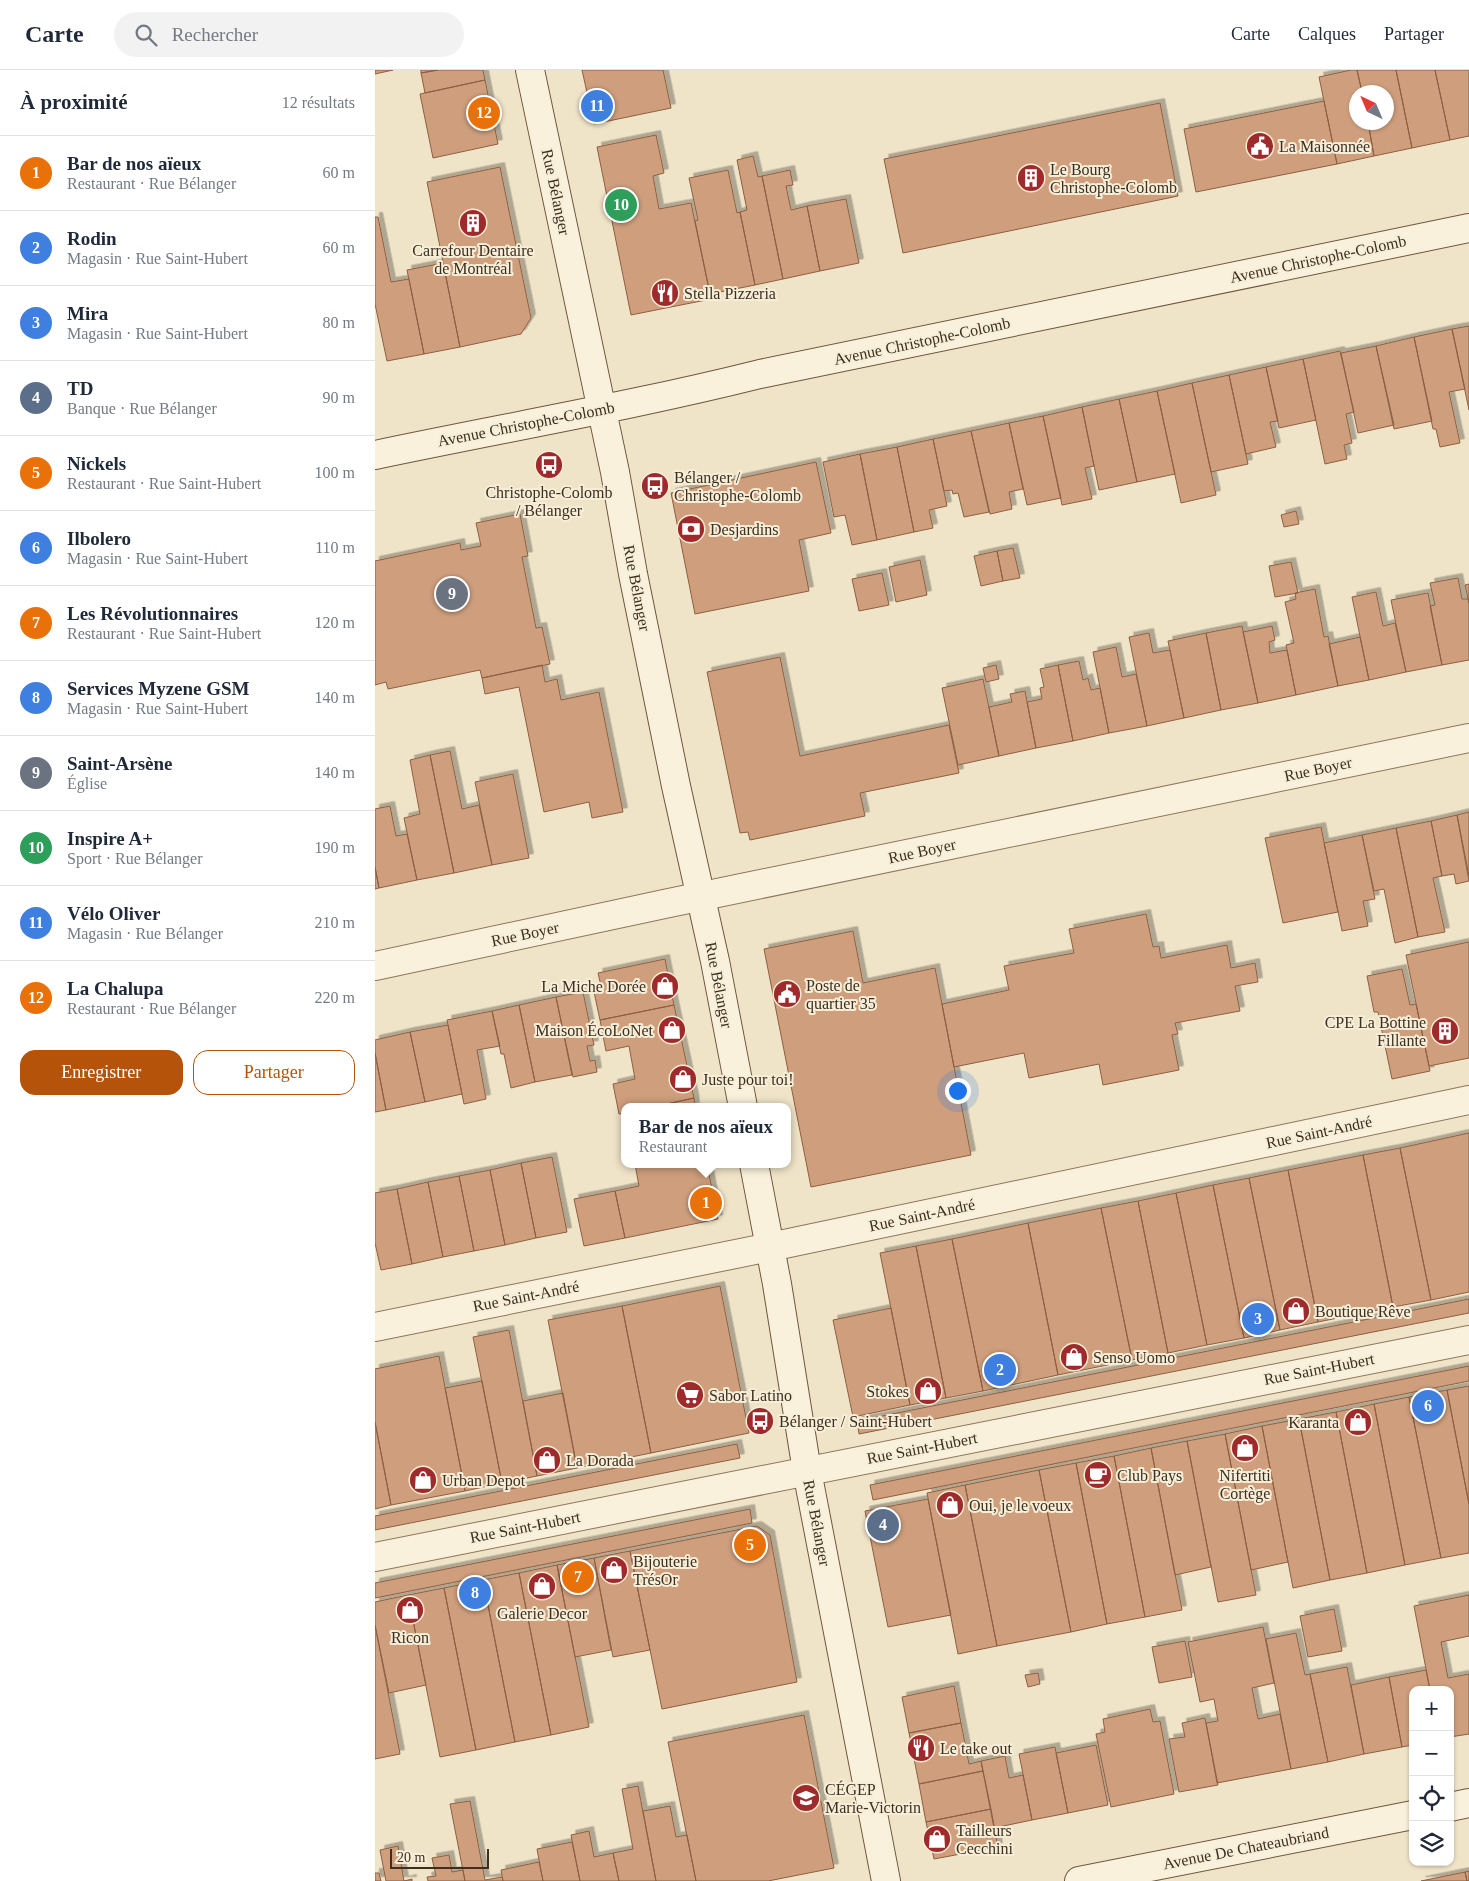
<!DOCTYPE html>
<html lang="fr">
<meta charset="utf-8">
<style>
:root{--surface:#fff;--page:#f2f2f3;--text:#1f2937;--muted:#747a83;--line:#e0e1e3;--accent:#b45309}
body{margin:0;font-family:"Times New Roman",serif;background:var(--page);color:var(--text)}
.controls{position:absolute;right:15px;bottom:15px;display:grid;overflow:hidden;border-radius:10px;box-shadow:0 1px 4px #0004}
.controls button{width:45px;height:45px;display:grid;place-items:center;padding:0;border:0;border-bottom:1px solid var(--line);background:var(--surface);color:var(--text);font:25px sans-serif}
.compass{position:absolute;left:974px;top:15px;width:45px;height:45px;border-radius:50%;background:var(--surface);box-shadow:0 1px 4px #0004;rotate:316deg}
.scale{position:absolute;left:15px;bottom:12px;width:99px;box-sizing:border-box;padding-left:5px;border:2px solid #3d2e20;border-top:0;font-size:14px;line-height:18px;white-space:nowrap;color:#3d2e20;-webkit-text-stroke:4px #f7eed8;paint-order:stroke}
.you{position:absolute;left:582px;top:1020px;width:18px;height:18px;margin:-12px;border:4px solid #fff;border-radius:50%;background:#1a73e8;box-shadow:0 0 0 8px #1a73e833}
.badge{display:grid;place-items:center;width:32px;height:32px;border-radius:50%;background:var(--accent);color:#fff;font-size:16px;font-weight:700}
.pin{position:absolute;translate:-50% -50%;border:2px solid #fff;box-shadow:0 1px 5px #0006}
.popup{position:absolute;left:246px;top:1033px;width:170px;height:65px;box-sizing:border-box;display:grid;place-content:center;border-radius:10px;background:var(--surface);filter:drop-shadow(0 1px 4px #0005);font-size:16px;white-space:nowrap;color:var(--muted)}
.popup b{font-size:19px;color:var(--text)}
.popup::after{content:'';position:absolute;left:50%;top:100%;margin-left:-10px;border:10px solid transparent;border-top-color:var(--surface)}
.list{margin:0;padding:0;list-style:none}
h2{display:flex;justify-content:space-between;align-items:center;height:65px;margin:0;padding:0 20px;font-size:21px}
h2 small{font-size:16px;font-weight:400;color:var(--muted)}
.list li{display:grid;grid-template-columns:32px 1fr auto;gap:15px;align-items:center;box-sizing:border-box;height:75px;padding:0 20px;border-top:1px solid var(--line)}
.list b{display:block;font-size:19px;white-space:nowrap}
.list p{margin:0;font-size:16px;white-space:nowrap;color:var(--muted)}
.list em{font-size:16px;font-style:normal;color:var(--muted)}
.actions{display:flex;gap:10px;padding:15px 20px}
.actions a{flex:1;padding:11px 0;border:1px solid var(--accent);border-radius:15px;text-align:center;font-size:18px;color:var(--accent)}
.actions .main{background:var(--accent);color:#fff}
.icon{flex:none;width:28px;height:28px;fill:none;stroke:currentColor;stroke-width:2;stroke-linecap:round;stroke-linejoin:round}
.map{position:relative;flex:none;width:1094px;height:1811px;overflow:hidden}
header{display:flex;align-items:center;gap:30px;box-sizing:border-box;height:70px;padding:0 25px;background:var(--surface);border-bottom:1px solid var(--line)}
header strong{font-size:24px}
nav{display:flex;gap:28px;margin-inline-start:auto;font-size:18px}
.search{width:350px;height:45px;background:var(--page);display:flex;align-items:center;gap:12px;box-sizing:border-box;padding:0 18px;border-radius:28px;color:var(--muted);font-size:19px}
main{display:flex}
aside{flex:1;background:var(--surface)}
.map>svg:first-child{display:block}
.building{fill:#cf9f7d;stroke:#8d5f41;filter:url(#shadow)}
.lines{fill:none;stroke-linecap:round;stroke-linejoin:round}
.street-casing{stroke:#8d765c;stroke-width:30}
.secondary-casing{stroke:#6f573f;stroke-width:30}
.street{stroke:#faf1dc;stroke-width:28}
.secondary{stroke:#faf1dc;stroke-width:28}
.labels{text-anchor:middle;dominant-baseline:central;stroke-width:4;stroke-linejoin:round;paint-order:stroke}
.poi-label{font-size:16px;fill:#3d2e20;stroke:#f7eed8;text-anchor:start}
.street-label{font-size:16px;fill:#3d2e20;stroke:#f7eed8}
</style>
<header>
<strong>Carte</strong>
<div class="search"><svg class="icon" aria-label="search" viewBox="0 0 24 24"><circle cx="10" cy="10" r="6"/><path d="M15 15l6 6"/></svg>Rechercher</div>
<nav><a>Carte</a><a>Calques</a><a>Partager</a></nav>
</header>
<main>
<aside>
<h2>À proximité<small>12 résultats</small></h2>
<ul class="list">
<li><span class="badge" style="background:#e8710a">1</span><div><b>Bar de nos aïeux</b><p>Restaurant · Rue Bélanger</p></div><em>60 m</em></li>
<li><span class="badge" style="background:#3f7fe0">2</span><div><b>Rodin</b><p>Magasin · Rue Saint-Hubert</p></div><em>60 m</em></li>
<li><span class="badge" style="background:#3f7fe0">3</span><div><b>Mira</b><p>Magasin · Rue Saint-Hubert</p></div><em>80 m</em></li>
<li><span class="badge" style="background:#5c6f8a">4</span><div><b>TD</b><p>Banque · Rue Bélanger</p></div><em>90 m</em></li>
<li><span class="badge" style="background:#e8710a">5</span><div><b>Nickels</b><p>Restaurant · Rue Saint-Hubert</p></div><em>100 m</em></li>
<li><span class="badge" style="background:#3f7fe0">6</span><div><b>Ilbolero</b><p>Magasin · Rue Saint-Hubert</p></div><em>110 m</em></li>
<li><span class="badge" style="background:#e8710a">7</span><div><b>Les Révolutionnaires</b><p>Restaurant · Rue Saint-Hubert</p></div><em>120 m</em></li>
<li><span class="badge" style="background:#3f7fe0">8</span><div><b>Services Myzene GSM</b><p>Magasin · Rue Saint-Hubert</p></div><em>140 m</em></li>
<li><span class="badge" style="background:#6b7280">9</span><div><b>Saint-Arsène</b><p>Église</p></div><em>140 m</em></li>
<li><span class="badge" style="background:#2e9e5b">10</span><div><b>Inspire A+</b><p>Sport · Rue Bélanger</p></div><em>190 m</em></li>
<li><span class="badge" style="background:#3f7fe0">11</span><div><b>Vélo Oliver</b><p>Magasin · Rue Bélanger</p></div><em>210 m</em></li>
<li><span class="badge" style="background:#e8710a">12</span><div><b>La Chalupa</b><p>Restaurant · Rue Bélanger</p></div><em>220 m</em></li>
</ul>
<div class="actions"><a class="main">Enregistrer</a><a>Partager</a></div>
</aside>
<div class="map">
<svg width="1094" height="1811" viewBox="0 0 1094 1811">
<defs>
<filter id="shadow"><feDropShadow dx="4.5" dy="-4.5" stdDeviation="0" flood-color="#0004"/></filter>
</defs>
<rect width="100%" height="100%" fill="#f0e4c8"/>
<path class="building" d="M0,0H18L0,4Z
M46,0H63L46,3Z
M63,0H108L110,10L50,23L46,3Z
M207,0H288L296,38L219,54Z
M976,0H982L987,22H982V52H993L999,86L962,94L944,7Z
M982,0H1021L1037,78L999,86L993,52H1012V22H987Z
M1021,0H1060L1075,70L1037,78Z
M1060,0H1094V66L1075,70Z
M110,10L123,74L58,88L45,24Z
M949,31L962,94L821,122L809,59Z
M785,33L803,126L528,183L509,89Z
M281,65L289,103L278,106L284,139L316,133L336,229L256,245L222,77Z
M378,86L383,107L387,106L408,209L380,215L365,142L372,140L362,90Z
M125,97L156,248L146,264L85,277L52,112Z
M353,100L362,143L365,142L380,215L335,224L320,151L323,150L314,108Z
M415,100L418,115L411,116L416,140L432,136L445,201L408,209L387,106Z
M471,129L484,193L445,201L432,136Z
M0,147H3L16,212L34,209L49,284L12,291L0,234Z
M68,193L85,277L49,284L32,200Z
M1094,256V340L1077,259Z
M1077,259L1090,319L1074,322L1085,373L1065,377L1061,359H1058L1039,267Z
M1039,267L1057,351L1019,359L1001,276Z
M1001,276L1019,355L983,363L966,283Z
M965,281L979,342L971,344L977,373L969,375L972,389L950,394L928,289Z
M928,289L941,350L904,358L891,297Z
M891,297L903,351L895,352L901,377L871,384L854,305Z
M854,305L873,394L836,402L817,313Z
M817,313L841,425L806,433L782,321Z
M782,321L800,404L762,412L744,329Z
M744,329L762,412L724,420L707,337Z
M707,337L719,396L710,398L717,429L687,435L668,346Z
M668,346L686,428L652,435L634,353Z
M634,353L648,419L634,422L637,439L615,444L596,361Z
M596,361L614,442L589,447L583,423L578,424L577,420L569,421L558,369Z
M558,369L572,436L554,440L558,458L539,462L522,377Z
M522,377L539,462L502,470L485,384Z
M485,384L502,470L477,475L470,445L459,447L448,392Z
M441,392L456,463L424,470L434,521L320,544L296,423Z
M921,441L924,454L909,457L906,445Z
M145,444L153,486L147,487L161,558L167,557L175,594L107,608L105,600L13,619L11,612L0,615V491L85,473L86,480L106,476L101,453Z
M638,478L645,508L628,511L622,481Z
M622,481L628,511L606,516L599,486Z
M545,490L552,525L521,532L514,497Z
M916,492L923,523L900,527L894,496Z
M507,503L514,535L484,541L477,509Z
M1083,508L1087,529H1093L1094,533V590L1067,595L1055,536L1060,535L1055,513Z
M1094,514V533L1090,515Z
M940,519L949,567L953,566L963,616L921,625L911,575L919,573L910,532L921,529L920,523Z
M1001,522L1008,556L1020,553L1031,602L994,610L977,527Z
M1053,523L1067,595L1031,602L1016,530Z
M867,556L883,633L846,640L831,563Z
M897,556L900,570L894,572L895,583L912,580L921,625L883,633L868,562Z
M774,563L778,583L795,580L809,648L772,656L754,567Z
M831,563L846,640L809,648L793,571Z
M985,567L994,610L963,616L954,574Z
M741,577L747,607L761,604L772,656L734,663L718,582Z
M405,587L425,686L574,655L584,703L485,723L490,746L375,770L373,762L365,763L332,602Z
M704,591L708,610L713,608L716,620L725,618L734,663L698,671L683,595Z
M167,595L170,612L182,609L186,630L224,622L248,742L217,748L214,732L169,742L144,617L110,624L107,608Z
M621,595L624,609L611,612L608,598Z
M683,595L698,671L661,678L652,632L667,629L665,618L669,617L665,599Z
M608,609L624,686L583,695L567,618Z
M650,621L661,678L624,686L614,637L637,632L635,624Z
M75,681L87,739L104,735L117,795L79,803L55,685Z
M55,685L79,803L42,810L29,748L45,744L35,690Z
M138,704L154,788L117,795L100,712Z
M15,736L21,766L32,764L42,810L4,818L0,797V739Z
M1094,742V806L1082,745Z
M1082,745L1094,811L1081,814L1079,804L1067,806L1056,751Z
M1056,751L1067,806L1058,808L1070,862L1043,867L1021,758Z
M946,757L963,842L908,853L890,768Z
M1021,758L1043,867L1020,873L1009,819L999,821L987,765Z
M987,765L1000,829L988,831L993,856L967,861L949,773Z
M0,797L4,818L0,819Z
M771,844L778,877L784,876L786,888L852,875L856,898L880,893L883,912L860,916L865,941L800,953L803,964L797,965L804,1000L728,1015L724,994L654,1008L649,983L579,997L567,934L634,920L629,896L699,883L694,859Z
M478,861L488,913L560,898L596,1085L436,1117L389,879Z
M1094,872V988L1054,996L1031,885Z
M290,889L299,935L225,950L219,922L227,920L223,903Z
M1027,899L1035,935L1041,934L1055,1001L1017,1009L1003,942H999L992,906Z
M208,922L219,975L212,976L215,991L220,990L222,1002L198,1007L181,927Z
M181,927L197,1005L160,1012L144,935Z
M144,935L160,1012L136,1018L129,984H126L117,941Z
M299,935L319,1028L278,1037H250V1043L244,1044L238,1014L260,1009L254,976L231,981L225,950Z
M117,941L125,976L102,980L111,1029L89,1034L72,950Z
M73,955L87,1024L50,1032L35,962Z
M35,962L50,1032L11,1040L0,983V970Z
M0,983L11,1040L0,1042Z
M319,1028L320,1037H278Z
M1094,1063V1222L1056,1230L1025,1078Z
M1025,1078L1056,1230L1018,1237L988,1085Z
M988,1085L1018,1237L943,1252L913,1100Z
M177,1087L192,1162L161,1168L146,1093Z
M146,1093L161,1168L130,1175L115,1100Z
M260,1094H332L343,1149L250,1168L240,1121L264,1116Z
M115,1100L130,1175L99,1181L84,1106Z
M913,1100L943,1252L905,1260L874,1108Z
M84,1106L99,1181L68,1187L53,1112Z
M874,1108L905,1260L869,1268L838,1115Z
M53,1112L68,1187L37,1194L22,1119Z
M838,1115L869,1268L832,1275L801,1123Z
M22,1119L37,1194L6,1200L0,1173V1123Z
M240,1121L250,1168L209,1176L199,1129Z
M801,1123L832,1275L793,1283L763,1131Z
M763,1131L793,1283L757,1290L726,1138Z
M726,1138L757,1290L683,1305L653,1153Z
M653,1153L683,1305L608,1321L577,1169Z
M577,1169L608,1321L571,1328L541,1176Z
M541,1176L571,1328L535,1335L505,1183Z
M345,1216L374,1363L276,1383L247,1236Z
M1094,1229V1243L484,1364L482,1351Z
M247,1236L276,1383L202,1398L173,1250Z
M516,1238L535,1335L478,1347L458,1250Z
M134,1260L162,1406L127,1413L98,1267Z
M64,1286L90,1421L16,1435L0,1352V1299Z
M1094,1296V1311L498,1430L495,1415Z
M107,1311L127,1413L90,1421L70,1318Z
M1094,1316V1434L1072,1320Z
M1072,1320L1094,1434V1483L1066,1488L1034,1327Z
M188,1323L202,1398L162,1406L148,1331Z
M1034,1327L1066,1488L1030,1495L999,1334Z
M999,1334L1030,1495L992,1503L961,1342Z
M961,1342L992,1503L955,1510L924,1349Z
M924,1349L955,1510L918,1518L887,1356Z
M0,1352L16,1435L0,1439Z
M887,1356L913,1492L876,1500L850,1364Z
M850,1364L881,1525L843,1532L812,1371Z
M812,1371L836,1497L800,1505L776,1378Z
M362,1374L365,1388L0,1460V1446Z
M776,1378L807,1540L770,1547L739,1386Z
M739,1386L770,1547L732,1554L701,1393Z
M701,1393L732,1554L696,1562L664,1400Z
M664,1400L696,1562L622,1576L590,1415Z
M590,1415L622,1576L583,1584L552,1423Z
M553,1429L576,1545L513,1557L490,1441Z
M375,1439L377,1453L0,1528V1513Z
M382,1456L395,1465L422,1612L287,1639L255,1481Z
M255,1481L275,1580L238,1587L219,1488Z
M219,1488L236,1580L200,1587L182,1495Z
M182,1495L214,1657L176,1665L144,1503Z
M144,1503L176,1665L140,1672L108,1510Z
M108,1510L140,1672L101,1680L69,1518Z
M69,1518L101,1680L65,1687L33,1525Z
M33,1525L51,1615L14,1623L0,1555V1532Z
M1094,1525V1566L1066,1572L1073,1608L1094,1604V1664L1075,1667V1620H1055L1039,1536Z
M959,1539L967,1581L933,1587L925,1546Z
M0,1555L25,1684L0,1689Z
M888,1557L899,1613L877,1618L883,1649L905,1644L916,1699L842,1713L831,1653L843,1651L839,1629L825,1632L813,1572Z
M921,1563L930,1605L935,1604L953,1692L916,1699L891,1569Z
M810,1571L817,1607L784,1613L777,1577Z
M972,1597L989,1684L953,1692L935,1604Z
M1051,1600L1055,1620H1038V1675L1027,1677L1014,1607Z
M663,1603L665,1614L653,1617L650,1605Z
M1014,1607L1027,1677L989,1684L976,1615Z
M579,1616L586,1653L534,1663L527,1627Z
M775,1639L778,1652L785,1651L799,1724L736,1737L721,1664L730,1662L728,1649Z
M429,1645L459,1798L393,1811H321L293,1672Z
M830,1648L843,1715L804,1722L794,1669L810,1667L807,1653Z
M586,1653L594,1694L606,1691L608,1701L544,1714L534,1663Z
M721,1675L733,1735L693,1743L681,1683Z
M680,1677L693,1743L657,1750L644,1684Z
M630,1686L634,1708L648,1705L657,1750L619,1758L606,1691Z
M608,1701L616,1739L551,1752L544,1714Z
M263,1716L281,1811H244L238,1783L258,1779L247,1719Z
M95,1731L110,1810L127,1807L128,1811H90L75,1734Z
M295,1736L301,1767L312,1765L321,1811H281L268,1741Z
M616,1739L623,1777L559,1789L551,1752Z
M214,1761L219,1787L238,1783L244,1811H205L196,1765Z
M197,1772L205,1811H168L162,1779Z
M23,1776L29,1811L37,1809V1811H11L5,1780Z
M74,1785L77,1802L88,1800L90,1811H53L52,1807L61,1806L57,1788Z
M164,1792L168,1811H128L126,1800Z
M1094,1801V1811H1092L1090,1802Z
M1090,1802L1092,1811H1046Z
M0,1803H4L6,1811H0Z"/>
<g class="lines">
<defs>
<path id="street" d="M0,896L294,833L1094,668
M0,1257L395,1177L1094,1030
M0,1487L1094,1270"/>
<path id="secondary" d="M155,0L240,402L258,504L301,716L340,891L368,1037
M0,385C128,358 257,336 385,304L1094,158
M379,1094L402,1214L432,1401L511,1811
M1075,1737L1094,1733
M704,1811L1038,1745"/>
</defs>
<use href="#street" class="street-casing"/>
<use href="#secondary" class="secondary-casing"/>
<use href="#street" class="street"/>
<use href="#secondary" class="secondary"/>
</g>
<defs>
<symbol id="civic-disc" viewBox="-11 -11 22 22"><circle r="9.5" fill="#9e2a2b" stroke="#f7eed8"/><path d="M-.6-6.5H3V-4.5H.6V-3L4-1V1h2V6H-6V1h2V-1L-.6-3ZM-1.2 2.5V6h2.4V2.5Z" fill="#fff"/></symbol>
<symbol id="building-disc" viewBox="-11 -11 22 22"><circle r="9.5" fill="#9e2a2b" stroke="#f7eed8"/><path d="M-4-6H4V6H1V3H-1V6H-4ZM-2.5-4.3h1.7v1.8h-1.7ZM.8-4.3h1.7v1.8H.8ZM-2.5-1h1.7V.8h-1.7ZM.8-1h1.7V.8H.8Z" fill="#fff"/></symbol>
<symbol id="restaurant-disc" viewBox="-11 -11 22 22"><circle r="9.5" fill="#9e2a2b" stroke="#f7eed8"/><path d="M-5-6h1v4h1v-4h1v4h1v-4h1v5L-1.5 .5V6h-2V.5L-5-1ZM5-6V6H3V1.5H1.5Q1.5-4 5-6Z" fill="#fff"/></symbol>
<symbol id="bus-disc" viewBox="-11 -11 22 22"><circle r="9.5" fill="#9e2a2b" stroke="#f7eed8"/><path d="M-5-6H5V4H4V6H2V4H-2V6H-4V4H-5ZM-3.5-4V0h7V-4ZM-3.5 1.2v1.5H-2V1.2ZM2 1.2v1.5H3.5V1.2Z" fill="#fff"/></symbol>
<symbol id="bank-disc" viewBox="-11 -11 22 22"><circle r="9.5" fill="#9e2a2b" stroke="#f7eed8"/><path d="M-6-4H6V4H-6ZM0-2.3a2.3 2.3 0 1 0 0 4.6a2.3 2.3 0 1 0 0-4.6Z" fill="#fff"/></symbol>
<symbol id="shop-disc" viewBox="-11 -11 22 22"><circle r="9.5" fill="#9e2a2b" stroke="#f7eed8"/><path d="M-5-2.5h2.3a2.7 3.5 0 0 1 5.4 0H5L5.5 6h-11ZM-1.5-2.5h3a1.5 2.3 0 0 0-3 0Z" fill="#fff"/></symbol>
<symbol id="supermarket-disc" viewBox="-11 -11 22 22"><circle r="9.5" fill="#9e2a2b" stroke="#f7eed8"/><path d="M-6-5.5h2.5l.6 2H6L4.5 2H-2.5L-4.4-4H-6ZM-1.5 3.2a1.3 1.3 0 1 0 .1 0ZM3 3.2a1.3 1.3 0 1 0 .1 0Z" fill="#fff"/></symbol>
<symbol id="cafe-disc" viewBox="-11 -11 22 22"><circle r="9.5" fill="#9e2a2b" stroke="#f7eed8"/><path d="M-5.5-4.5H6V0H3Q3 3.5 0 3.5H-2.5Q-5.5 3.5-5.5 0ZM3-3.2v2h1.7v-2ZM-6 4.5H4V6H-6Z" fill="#fff"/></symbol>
<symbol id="school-disc" viewBox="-11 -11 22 22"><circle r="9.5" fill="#9e2a2b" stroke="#f7eed8"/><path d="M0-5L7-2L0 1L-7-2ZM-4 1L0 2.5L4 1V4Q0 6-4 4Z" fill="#fff"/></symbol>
</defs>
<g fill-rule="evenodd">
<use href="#civic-disc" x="869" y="60" width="32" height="32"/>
<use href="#building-disc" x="640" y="92" width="32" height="32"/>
<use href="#building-disc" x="82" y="137" width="32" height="32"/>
<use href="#restaurant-disc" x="274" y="207" width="32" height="32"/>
<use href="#bus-disc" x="158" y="379" width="32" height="32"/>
<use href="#bus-disc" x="264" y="400" width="32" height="32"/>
<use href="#bank-disc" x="300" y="443" width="32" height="32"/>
<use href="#shop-disc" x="274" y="900" width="32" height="32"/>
<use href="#civic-disc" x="396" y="908" width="32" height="32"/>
<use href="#shop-disc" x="281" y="944" width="32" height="32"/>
<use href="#building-disc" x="1054" y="945" width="32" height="32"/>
<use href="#shop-disc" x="292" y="993" width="32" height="32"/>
<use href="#shop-disc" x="905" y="1225" width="32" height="32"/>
<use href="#shop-disc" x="683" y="1271" width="32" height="32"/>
<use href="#shop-disc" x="537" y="1305" width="32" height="32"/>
<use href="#supermarket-disc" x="299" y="1309" width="32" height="32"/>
<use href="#bus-disc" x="369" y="1335" width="32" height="32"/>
<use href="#shop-disc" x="967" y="1336" width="32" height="32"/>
<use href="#shop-disc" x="854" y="1362" width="32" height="32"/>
<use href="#shop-disc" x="156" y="1374" width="32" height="32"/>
<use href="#cafe-disc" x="707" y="1389" width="32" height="32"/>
<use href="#shop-disc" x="32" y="1394" width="32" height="32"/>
<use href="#shop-disc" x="559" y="1419" width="32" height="32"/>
<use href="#shop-disc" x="223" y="1484" width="32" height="32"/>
<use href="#shop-disc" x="151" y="1500" width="32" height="32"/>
<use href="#shop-disc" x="19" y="1524" width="32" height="32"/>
<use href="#restaurant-disc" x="530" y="1662" width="32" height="32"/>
<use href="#school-disc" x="415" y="1712" width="32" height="32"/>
<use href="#shop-disc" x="546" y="1753" width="32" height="32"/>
</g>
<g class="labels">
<g class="poi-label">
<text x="904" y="76">La Maisonnée</text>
<text x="675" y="99">Le Bourg<tspan x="675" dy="18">Christophe-Colomb</tspan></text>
<text x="98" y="180" text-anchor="middle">Carrefour Dentaire<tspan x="98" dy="18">de Montréal</tspan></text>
<text x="309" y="223">Stella Pizzeria</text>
<text x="299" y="407">Bélanger /<tspan x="299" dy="18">Christophe-Colomb</tspan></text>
<text x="174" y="422" text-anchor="middle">Christophe-Colomb<tspan x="174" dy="18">/ Bélanger</tspan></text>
<text x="335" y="459">Desjardins</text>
<text x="431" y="915">Poste de<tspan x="431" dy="18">quartier 35</tspan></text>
<text x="271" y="916" text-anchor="end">La Miche Dorée</text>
<text x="1051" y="952" text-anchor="end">CPE La Bottine<tspan x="1051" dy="18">Fillante</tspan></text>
<text x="278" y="960" text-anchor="end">Maison ÉcoLoNet</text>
<text x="327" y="1009">Juste pour toi!</text>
<text x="940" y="1241">Boutique Rêve</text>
<text x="718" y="1287">Senso Uomo</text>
<text x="534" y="1321" text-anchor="end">Stokes</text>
<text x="334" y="1325">Sabor Latino</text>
<text x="404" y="1351">Bélanger / Saint-Hubert</text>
<text x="964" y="1352" text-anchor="end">Karanta</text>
<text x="191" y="1390">La Dorada</text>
<text x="742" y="1405">Club Pays</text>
<text x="870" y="1405" text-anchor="middle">Nifertiti<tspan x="870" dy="18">Cortège</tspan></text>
<text x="67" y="1410">Urban Depot</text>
<text x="594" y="1435">Oui, je le voeux</text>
<text x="258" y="1491">Bijouterie<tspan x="258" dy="18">TrésOr</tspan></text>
<text x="167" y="1543" text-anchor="middle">Galerie Decor</text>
<text x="35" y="1567" text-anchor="middle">Ricon</text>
<text x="565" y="1678">Le take out</text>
<text x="450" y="1719">CÉGEP<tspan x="450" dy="18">Marie-Victorin</tspan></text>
<text x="581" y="1760">Tailleurs<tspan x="581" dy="18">Cecchini</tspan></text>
</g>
<g class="street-label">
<text transform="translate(181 122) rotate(78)">Rue Bélanger</text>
<text transform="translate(943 189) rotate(-12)">Avenue Christophe-Colomb</text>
<text transform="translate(547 271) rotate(-12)">Avenue Christophe-Colomb</text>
<text transform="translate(151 354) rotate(-11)">Avenue Christophe-Colomb</text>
<text transform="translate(262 518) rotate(79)">Rue Bélanger</text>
<text transform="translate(943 699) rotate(-12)">Rue Boyer</text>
<text transform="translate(547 781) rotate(-12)">Rue Boyer</text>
<text transform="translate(150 864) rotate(-12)">Rue Boyer</text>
<text transform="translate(344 915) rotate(79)">Rue Bélanger</text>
<text transform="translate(944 1062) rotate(-12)">Rue Saint-André</text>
<text transform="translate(547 1145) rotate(-12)">Rue Saint-André</text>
<text transform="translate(151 1226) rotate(-11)">Rue Saint-André</text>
<text transform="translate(944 1299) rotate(-11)">Rue Saint-Hubert</text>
<text transform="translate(547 1378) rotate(-11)">Rue Saint-Hubert</text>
<text transform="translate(442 1453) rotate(79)">Rue Bélanger</text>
<text transform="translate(150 1457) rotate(-11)">Rue Saint-Hubert</text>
<text transform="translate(871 1778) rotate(-11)">Avenue De Chateaubriand</text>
</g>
</g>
</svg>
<div class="controls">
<button>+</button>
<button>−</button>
<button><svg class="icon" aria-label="locate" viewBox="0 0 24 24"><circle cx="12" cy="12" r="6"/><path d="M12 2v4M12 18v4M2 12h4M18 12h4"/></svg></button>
<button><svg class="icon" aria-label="layers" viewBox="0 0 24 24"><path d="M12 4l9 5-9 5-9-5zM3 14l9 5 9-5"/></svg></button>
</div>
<svg class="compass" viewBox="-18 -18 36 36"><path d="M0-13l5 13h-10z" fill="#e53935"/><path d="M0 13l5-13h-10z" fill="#747a83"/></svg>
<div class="scale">20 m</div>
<div class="you"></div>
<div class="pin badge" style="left:331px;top:1133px;background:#e8710a">1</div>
<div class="popup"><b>Bar de nos aïeux</b>Restaurant</div>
<div class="pin badge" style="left:625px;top:1300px;background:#3f7fe0">2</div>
<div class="pin badge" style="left:883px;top:1249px;background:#3f7fe0">3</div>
<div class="pin badge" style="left:508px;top:1455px;background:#5c6f8a">4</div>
<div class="pin badge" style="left:375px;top:1475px;background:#e8710a">5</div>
<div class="pin badge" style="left:1053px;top:1336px;background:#3f7fe0">6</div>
<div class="pin badge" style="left:203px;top:1507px;background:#e8710a">7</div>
<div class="pin badge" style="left:100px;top:1523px;background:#3f7fe0">8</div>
<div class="pin badge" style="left:77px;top:524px;background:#6b7280">9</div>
<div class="pin badge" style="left:246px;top:135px;background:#2e9e5b">10</div>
<div class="pin badge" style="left:222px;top:36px;background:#3f7fe0">11</div>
<div class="pin badge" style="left:109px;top:43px;background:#e8710a">12</div>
</div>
</main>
